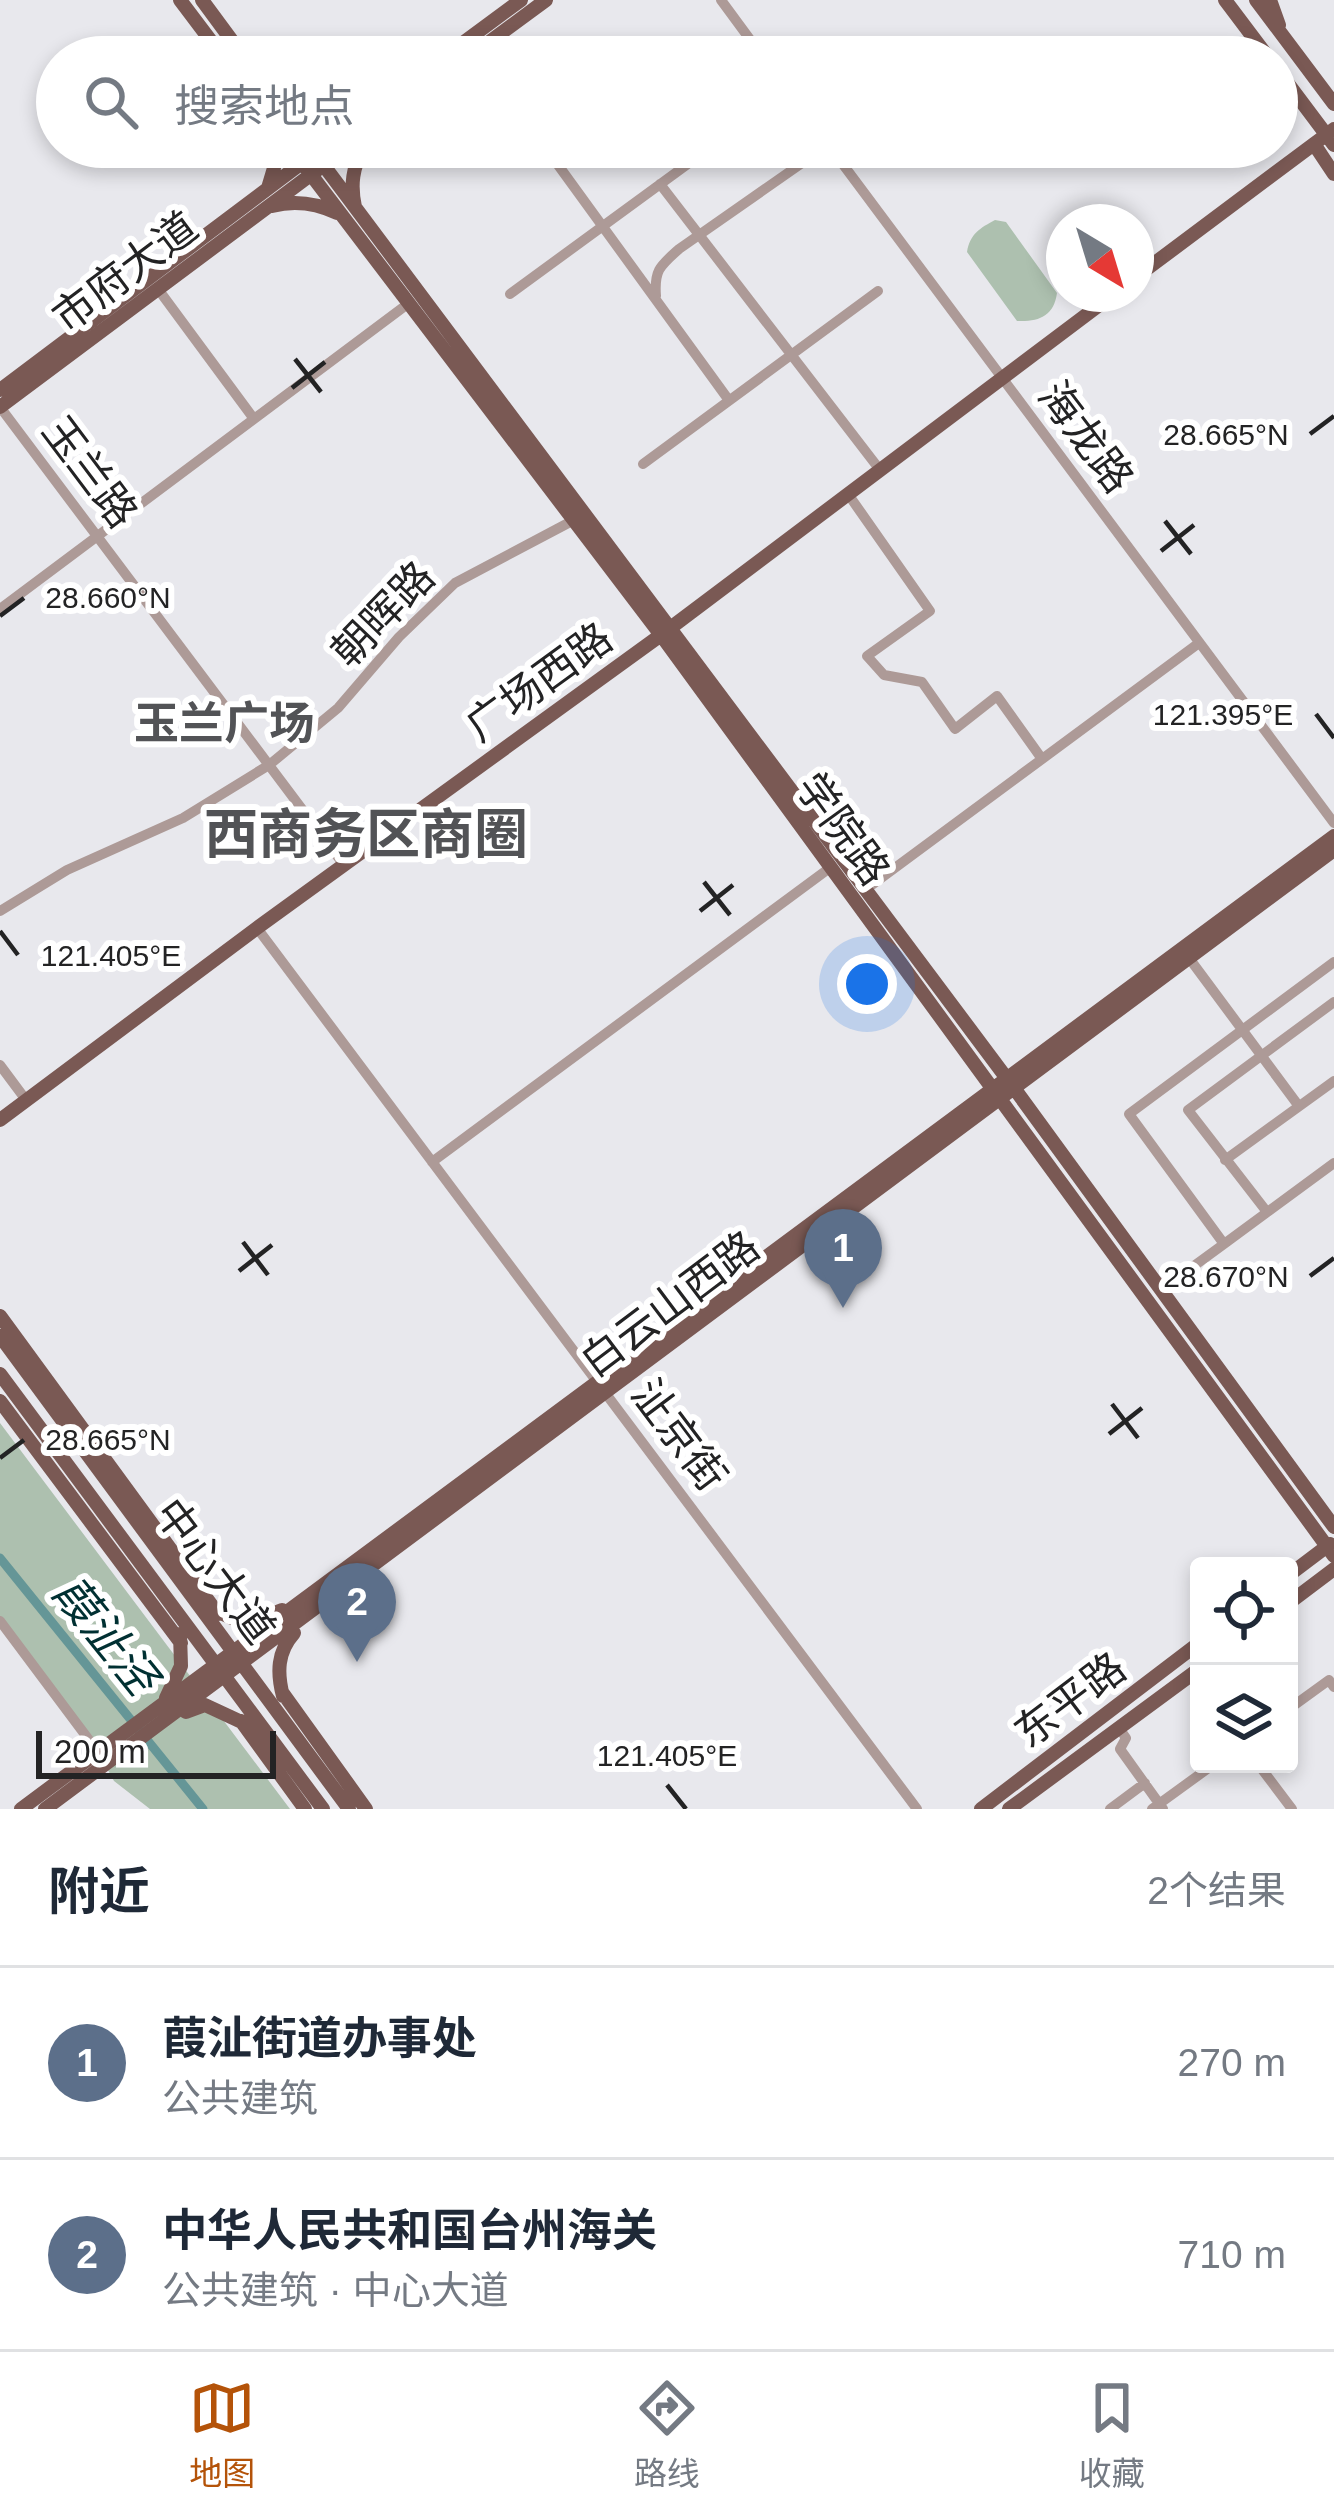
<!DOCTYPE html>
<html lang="zh">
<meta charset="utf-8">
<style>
:root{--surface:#fff;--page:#f6f6f7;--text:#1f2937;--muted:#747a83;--line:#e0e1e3;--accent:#b45309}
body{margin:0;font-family:Helvetica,"Noto Sans SC",sans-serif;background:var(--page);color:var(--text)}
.controls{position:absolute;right:36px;bottom:36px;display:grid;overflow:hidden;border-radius:12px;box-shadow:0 6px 18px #0003}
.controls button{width:108px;height:108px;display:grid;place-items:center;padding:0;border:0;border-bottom:3px solid var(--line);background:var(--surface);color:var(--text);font:60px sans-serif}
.compass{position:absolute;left:1046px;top:204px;width:108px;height:108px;border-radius:50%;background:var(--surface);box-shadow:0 6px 18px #0003;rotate:142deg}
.scale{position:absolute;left:36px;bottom:30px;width:240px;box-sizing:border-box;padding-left:12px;border:6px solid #232324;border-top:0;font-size:33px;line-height:42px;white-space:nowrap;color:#232324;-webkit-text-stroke:9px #fff;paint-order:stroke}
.you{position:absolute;left:867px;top:984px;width:42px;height:42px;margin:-30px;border:9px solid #fff;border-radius:50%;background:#1a73e8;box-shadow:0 0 0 18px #1a73e833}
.badge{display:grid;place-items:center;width:78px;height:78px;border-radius:50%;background:var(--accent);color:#fff;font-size:39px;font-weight:700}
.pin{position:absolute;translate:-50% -99px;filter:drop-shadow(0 3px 6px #0008)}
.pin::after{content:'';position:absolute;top:63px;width:42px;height:36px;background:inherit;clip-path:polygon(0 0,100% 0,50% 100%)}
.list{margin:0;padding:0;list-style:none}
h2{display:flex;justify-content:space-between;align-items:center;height:156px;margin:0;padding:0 48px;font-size:51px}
h2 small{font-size:39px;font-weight:400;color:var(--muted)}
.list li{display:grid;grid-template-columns:78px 1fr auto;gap:36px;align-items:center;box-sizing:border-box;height:192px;padding:0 48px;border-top:3px solid var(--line)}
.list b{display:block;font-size:45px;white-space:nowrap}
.list p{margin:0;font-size:39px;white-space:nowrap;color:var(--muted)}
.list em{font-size:39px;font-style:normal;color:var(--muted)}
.icon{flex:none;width:66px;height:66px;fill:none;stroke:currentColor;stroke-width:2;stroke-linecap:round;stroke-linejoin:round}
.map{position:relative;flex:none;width:1334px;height:1809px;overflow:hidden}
.search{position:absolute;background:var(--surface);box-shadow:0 6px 18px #0003;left:36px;right:36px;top:36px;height:132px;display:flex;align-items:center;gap:30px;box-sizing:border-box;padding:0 42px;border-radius:66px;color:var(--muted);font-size:45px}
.sheet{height:540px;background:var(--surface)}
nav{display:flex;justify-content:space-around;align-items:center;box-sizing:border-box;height:168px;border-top:3px solid var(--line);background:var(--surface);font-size:33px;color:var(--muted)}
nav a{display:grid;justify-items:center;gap:6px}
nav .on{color:var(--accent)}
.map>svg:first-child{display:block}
.green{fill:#adc0af}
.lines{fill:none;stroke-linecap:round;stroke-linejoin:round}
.canal{stroke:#659697;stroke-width:9}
.minor{stroke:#ad9a97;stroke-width:10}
.major{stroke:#7a5954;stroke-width:14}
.ticks{fill:none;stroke:#232324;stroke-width:4.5}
.labels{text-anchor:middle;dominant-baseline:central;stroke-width:12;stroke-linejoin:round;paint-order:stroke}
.street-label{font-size:42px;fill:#232324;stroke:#fff}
.neighbourhood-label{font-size:45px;font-weight:bold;fill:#525356;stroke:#fff}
.water-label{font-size:45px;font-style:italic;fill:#003032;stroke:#fff}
.district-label{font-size:54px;font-weight:bold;fill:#525356;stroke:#fff}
.ticks-label{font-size:30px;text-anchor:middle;fill:#232324;stroke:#fff;stroke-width:12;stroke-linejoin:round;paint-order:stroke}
</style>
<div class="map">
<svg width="1334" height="1809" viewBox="0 0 1334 1809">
<rect width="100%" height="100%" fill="#e8e8ed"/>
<path class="green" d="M995,220L1006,222L1057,293C1054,316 1039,322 1017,321L967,252C970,234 980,228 995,220Z
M0,1423L290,1809H150L114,1781L98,1752L0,1621Z"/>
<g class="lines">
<path class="canal" d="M0,1558L203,1809"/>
<path class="minor" d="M721,0L763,57
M545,147L728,399
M830,147L1334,823
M660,184L880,470
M158,289L254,419
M510,294L711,147
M656,296C654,270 660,266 679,249L825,147
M0,407L344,865
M643,464L878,291
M848,494L930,611L867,656L884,675L922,682L955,729L997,696L1042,759
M0,609L409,303
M865,890L1199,643
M0,911L67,870L183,818L269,765L338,708L399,637L455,583L574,520
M257,928L917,1809
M1189,958L1298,1105
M0,1065L26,1100
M1225,1160L1334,1081
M432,1162L831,867
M1267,1212L1188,1110L1334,1002
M1224,1244L1334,1163
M1161,1290L1224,1244L1129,1114L1334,962
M0,1621L98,1752
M1289,1709L1329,1680L1334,1687
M1119,1728L1126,1738L1120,1749L1163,1809
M1258,1764L1292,1809
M1110,1809L1145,1783
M1152,1809L1214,1764"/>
<path class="major" d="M180,0L223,57
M202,0L244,57
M1225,0L1268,57
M1256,0L1334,104
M1270,0L1279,25
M444,57L521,0
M469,57L546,0
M1277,69L1334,145
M1314,144L1334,174
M290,147L661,635L1334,1556
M310,147L1014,1088L1334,1527
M268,188L274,168V147
M272,206C295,200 316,203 337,213
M355,207C350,184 353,168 363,147
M1136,277L1334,129
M0,390L323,147
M0,407L348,147
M0,1120L257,928L661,635L1114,294
M0,1316L218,1614
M0,1336L349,1809
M0,1374L323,1809
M0,1401L181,1643
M1289,1575L1330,1544
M1289,1603L1334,1569
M214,1610L246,1624L282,1610
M282,1692L366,1809
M283,1696C277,1673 277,1652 294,1633
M166,1698L181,1666L180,1634
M186,1712L205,1705L248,1725
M241,1721L305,1809
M21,1809L1334,836
M45,1809L1334,850
M981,1809L1199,1643
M1009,1809L1199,1669"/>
</g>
<path class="ticks" d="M295,359L321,392M292,388L325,362M1310,434L1334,416M1165,521L1191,554M1161,551L1194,525M0,616L24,598M1316,714L1334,738M704,882L730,915M700,911L733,885M0,931L18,955M243,1242L268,1275M239,1271L272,1245M1310,1276L1334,1258M1112,1404L1138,1438M1109,1434L1142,1408M0,1458L24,1440M667,1785L686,1809"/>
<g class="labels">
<g class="street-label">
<text transform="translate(125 272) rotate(-37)">市府大道</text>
<text transform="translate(1086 437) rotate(53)">海龙路</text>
<text transform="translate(90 472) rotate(53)">玉兰路</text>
<text transform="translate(383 614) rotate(-46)">朝晖路</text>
<text transform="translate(539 682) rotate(-36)">广场西路</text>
<text transform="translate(843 829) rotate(54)">学院路</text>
<text transform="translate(670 1304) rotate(-37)">白云山西路</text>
<text transform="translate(679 1435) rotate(53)">沚京街</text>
<text transform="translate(215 1571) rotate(53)">中心大道</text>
<text transform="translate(1070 1700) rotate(-37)">东平路</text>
</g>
<g class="neighbourhood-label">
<text x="224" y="723">玉兰广场</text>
</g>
<g class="water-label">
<text transform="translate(105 1635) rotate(51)">葭沚泾</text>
</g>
<g class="district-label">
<text x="366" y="834">西商务区商圈</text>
</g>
</g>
<g class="ticks-label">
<text x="1226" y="445">28.665°N</text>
<text x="108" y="608">28.660°N</text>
<text x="1223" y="725">121.395°E</text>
<text x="111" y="966">121.405°E</text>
<text x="1226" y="1287">28.670°N</text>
<text x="108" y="1450">28.665°N</text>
<text x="667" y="1766">121.405°E</text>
</g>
</svg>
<div class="controls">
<button><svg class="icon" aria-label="locate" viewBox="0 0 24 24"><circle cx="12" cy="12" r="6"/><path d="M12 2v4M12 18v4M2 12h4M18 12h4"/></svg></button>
<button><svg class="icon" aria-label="layers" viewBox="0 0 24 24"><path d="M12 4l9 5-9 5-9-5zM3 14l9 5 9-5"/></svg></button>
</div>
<svg class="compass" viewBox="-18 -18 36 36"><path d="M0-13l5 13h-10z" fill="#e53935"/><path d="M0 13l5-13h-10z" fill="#747a83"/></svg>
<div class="scale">200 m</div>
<div class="you"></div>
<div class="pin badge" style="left:843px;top:1308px;background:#5c6f8a">1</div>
<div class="pin badge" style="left:357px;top:1662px;background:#5c6f8a">2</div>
<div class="search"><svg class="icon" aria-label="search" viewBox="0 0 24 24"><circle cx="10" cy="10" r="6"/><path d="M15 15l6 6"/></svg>搜索地点</div>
</div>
<section class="sheet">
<h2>附近<small>2个结果</small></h2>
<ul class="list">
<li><span class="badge" style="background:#5c6f8a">1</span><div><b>葭沚街道办事处</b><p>公共建筑</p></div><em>270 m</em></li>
<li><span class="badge" style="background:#5c6f8a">2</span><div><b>中华人民共和国台州海关</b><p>公共建筑 · 中心大道</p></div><em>710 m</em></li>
</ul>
</section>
<nav>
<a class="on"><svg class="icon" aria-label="map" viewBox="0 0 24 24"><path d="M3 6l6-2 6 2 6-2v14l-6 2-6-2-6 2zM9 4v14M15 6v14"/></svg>地图</a>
<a><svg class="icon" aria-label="directions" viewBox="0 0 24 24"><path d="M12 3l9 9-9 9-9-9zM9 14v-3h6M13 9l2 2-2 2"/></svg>路线</a>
<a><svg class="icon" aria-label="saved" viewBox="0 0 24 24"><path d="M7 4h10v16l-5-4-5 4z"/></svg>收藏</a>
</nav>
